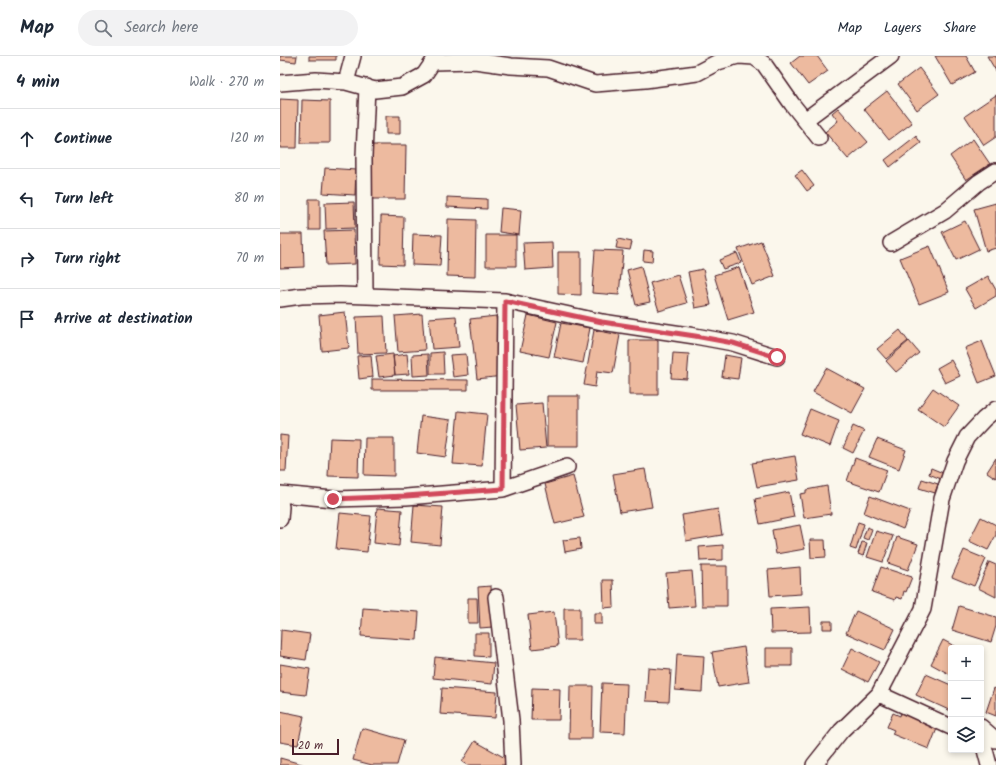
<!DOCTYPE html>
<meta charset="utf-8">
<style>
:root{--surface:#fff;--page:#f2f2f3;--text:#1f2937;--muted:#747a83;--line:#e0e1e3}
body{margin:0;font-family:Kalam,sans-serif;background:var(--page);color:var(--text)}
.controls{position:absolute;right:12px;bottom:12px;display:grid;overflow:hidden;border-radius:4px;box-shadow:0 2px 6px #0003}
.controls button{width:36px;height:36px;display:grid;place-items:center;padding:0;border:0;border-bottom:1px solid var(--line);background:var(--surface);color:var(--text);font:20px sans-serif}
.scale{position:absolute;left:12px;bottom:10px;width:47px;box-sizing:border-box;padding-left:4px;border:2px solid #4a1f2b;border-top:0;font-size:11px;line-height:14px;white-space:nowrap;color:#4a1f2b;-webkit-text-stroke:3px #fbf7ec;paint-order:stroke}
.stop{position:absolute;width:12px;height:12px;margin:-9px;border:3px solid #d1495b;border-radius:50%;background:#fff}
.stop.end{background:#d1495b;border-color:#fff;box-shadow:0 1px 4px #0008}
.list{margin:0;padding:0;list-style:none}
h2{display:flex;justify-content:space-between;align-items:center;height:52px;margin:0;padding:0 16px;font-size:17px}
h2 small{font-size:13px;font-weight:400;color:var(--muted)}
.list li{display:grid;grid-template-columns:26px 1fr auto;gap:12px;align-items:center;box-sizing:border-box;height:60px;padding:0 16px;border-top:1px solid var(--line)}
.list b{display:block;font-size:15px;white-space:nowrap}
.list em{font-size:13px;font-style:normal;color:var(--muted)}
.icon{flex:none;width:22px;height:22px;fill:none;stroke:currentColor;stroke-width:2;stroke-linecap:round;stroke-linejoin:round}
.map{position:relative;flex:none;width:716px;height:709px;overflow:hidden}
header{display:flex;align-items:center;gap:24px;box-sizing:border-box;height:56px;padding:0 20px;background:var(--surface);border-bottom:1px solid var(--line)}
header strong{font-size:19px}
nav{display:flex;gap:22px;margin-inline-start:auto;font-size:14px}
.search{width:280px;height:36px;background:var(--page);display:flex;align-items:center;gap:10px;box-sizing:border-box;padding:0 14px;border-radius:22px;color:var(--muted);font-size:15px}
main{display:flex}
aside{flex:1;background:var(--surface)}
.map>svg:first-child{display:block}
.building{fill:#edba9f;stroke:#4a1f2b}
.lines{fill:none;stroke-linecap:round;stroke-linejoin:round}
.minor-casing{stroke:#4a1f2b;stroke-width:18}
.minor{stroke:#fbf7ec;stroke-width:15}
.route{stroke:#d1495b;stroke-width:5}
</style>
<header>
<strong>Map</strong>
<div class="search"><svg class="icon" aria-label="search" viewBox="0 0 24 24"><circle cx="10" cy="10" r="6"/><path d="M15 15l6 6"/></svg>Search here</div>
<nav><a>Map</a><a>Layers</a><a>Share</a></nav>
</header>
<main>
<aside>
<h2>4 min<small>Walk · 270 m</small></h2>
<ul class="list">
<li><svg class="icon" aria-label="ahead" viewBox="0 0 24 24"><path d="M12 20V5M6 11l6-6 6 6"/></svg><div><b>Continue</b></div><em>120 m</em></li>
<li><svg class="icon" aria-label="left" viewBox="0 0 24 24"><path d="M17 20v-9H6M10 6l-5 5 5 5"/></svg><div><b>Turn left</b></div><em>80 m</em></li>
<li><svg class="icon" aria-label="right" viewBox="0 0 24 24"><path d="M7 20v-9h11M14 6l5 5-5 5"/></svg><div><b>Turn right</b></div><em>70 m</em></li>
<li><svg class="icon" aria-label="arrive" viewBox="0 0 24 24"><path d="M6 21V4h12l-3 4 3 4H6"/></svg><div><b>Arrive at destination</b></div></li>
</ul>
</aside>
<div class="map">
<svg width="716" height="709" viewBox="0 0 716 709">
<rect width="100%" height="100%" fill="#fbf7ec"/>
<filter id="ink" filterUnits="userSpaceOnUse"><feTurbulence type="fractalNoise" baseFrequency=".025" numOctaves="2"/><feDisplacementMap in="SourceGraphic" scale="8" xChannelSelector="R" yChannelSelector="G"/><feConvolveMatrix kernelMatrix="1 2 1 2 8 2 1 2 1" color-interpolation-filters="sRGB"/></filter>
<g filter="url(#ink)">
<path class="building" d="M0,0H17L16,6L0,4Z
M29,0H56V4H29Z
M520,0H537L548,15L528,29L511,7Z
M655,0H686L695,16L672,29Z
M707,0H716V15Z
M639,12L659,38L637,54L618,28Z
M607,35L632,67L609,84L584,53Z
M716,39V81L704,89L685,60Z
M0,43L18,44L17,92H0Z
M22,44L50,45V87H21Z
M558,52L588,86L568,103L545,76L558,65L552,57Z
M106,60H120V78H106Z
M636,80L641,87L610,111L605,104Z
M693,83L710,108L686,124L670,100Z
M91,89H126L125,143H91Z
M45,112L76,114L75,139L43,137Z
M522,114L534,130L527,135L515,119Z
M167,141L207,143V153L167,151Z
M29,143H40V174H29Z
M74,146L75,172L46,173L45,147Z
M716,147V192L706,195L694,153Z
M221,152L241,154L239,179L219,176Z
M101,160L124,161L123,209L100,208Z
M168,163L196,164L195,221L167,220Z
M685,165L699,193L676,204L662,176Z
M74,174L75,208L46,209L44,175Z
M0,178H23L24,211L0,212Z
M133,178L162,179L160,210L132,209Z
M206,179H236V210H206Z
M338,183L352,186L350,194L336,192Z
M481,185L495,220L472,229L458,193Z
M272,186L273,212L245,214L243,187Z
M650,190L669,236L639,248L620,202Z
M315,194L343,195L339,239L312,237Z
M364,194L373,195L372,206L363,205Z
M278,196H301V239L278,238Z
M457,197L461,207L443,213L439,204Z
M361,210L370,246L356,249L347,214Z
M459,211L474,256L448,264L434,219Z
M423,213L431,249L415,252L408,216Z
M398,219L407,247L379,255L370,227Z
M708,220L716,234V240L696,252L685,233Z
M65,256L69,292L42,295L39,259Z
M142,258L145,294L118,296L115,260Z
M248,259L277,266L269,301L240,295Z
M104,260L106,297L78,298L76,261Z
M176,260L179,291L152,293L149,262Z
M216,260L223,320L197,323L190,263Z
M281,267L310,272L303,307L274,301Z
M314,274L340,279L333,317L317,315L315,331L304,329Z
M620,274L628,285L606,303L597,293Z
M349,284H378V339H349Z
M629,285L639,297L616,316L606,305Z
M702,285L716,320L699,327L685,292Z
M163,296L164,318H150V297Z
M393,297L409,298L407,323L391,322Z
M113,298L115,319L99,321L96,300Z
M127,298L129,318L115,319L113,300Z
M148,298L149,319L133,320L132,299Z
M186,298L188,319L173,321L170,299Z
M91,299L93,321L79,323L77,300Z
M445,299L461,302L458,323L442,321Z
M671,304L680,320L665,327L657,312Z
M546,312L585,333L572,357L533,336Z
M92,323L188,324V334H92Z
M653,332L679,350L664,371L638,353Z
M267,340H299V390H267Z
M262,347L266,392L240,394L236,349Z
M530,353L559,365L550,390L520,378Z
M178,355L207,358L202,410L173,408Z
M141,360L171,364L166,401L137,397Z
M573,370L584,375L573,397L563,392Z
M0,379L8,380L6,415H0Z
M50,382L79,383L78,421L48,420Z
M85,382H114V420L84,419Z
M597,383L626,394L619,413L589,401Z
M515,400L519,424L477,431L472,407Z
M575,402L607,414L599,436L567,425Z
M716,402V422L707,416Z
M651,412L663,417L661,423L649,418Z
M365,413L372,451L340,456L333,418Z
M293,420L304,461L275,468L265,428Z
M642,423L658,428L655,437L639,432Z
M547,430L551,458L524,462L520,438L526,437V434Z
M509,436L514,461L480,468L475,443Z
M590,440L630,455L623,473L584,457Z
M134,449L163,451L160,489L131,486Z
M97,452L122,454L119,490L94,487Z
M438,453L442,479L406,485L402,459Z
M60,457L91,460L87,496L56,493Z
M701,461L716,469V479L708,494L689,485Z
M578,466L584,468L576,494L570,492Z
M520,469L525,493L496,498L492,474Z
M587,471L592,473L588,484L583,482Z
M596,475L613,480L603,506L587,501Z
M617,481L638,488L628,514L608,507Z
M300,482L301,493L285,496L283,484Z
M530,484H545L546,501L531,502Z
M582,486L587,487L583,500L578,498Z
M443,489V504L420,505L419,491Z
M684,494L706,503L694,530L672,521Z
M709,506L716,509V541L698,532Z
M421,510H447V550H422Z
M520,511L521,538L490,540L488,514Z
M601,511L632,521L626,536L624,535L622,543L616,541L615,544L592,536Z
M412,515L415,550L389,552L386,517Z
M323,524H333L334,551L324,552Z
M211,530L213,571L200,572L198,531Z
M188,542H197L198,567H188Z
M679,550L716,561V570L711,586L672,574Z
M530,551L531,576L491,577L490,553Z
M83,552L139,556L137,584L81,580Z
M284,552H300V584H284Z
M576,555L615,573L605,594L566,577Z
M274,556L278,590L252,593L248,559Z
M314,557H322V568H314Z
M543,565H552V573H543Z
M1,574L30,578L26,604L0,600Z
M195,577H209V601L195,600Z
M663,584L678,592H671V619L651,608Z
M464,591L469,626L438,631L432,596Z
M486,592H512V610H486Z
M572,592L599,606L588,626L562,613Z
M397,598L424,600L422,636L395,634Z
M155,601L214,607L212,628L153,622Z
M0,608L30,613L26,639L0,636Z
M368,612L391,614L389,646L366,645Z
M646,618L671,629V655L636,639Z
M322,627L347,628L345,677L320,676Z
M290,630H313L312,683H289Z
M162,632L217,636L215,662L160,658Z
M252,632L280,633L279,664H251Z
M714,632L716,633V660L706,656Z
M0,655L24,660L18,689L0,686Z
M621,656L658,670L649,693L612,678L614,674L607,671L613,657L620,660Z
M82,672L124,684L117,709H92L73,704Z
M195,685L227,703L224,709H187L182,706Z
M0,702L25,709H0Z"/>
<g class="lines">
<defs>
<path id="minor" d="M459,0L474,1L484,8L512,48L539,82
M153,6L195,5L231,10L268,12L315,28L365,24L417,17L438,6L458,0
M66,26L73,0
M0,27L36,24L66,26L95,34L122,31L144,19L157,0
M525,64L611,0
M611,187L665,155L699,126L716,115
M85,240L84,100L87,31
M0,243L21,240L60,239L225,245L322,266L415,280L453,287L497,301
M223,433L225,245
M0,438L53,443L126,441L223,433L287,411
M0,446L1,451L0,463
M216,541L231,664L233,709
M599,638L671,671
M701,671L716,684
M701,679L709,709
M534,709L561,675L599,638L643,553L662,443L675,405L687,381L704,363L716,353"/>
</defs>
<use href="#minor" class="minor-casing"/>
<use href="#minor" class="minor"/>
</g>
</g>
<g class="lines" filter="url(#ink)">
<path class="route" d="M53,443L126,440L223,433L225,245L322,266L415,280L453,287L497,301"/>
</g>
</svg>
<div class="controls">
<button>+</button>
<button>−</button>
<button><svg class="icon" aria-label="layers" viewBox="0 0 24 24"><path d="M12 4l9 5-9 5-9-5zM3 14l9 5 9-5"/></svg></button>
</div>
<div class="scale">20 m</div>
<div class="stop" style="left:497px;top:301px"></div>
<div class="stop end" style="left:53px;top:443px"></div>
</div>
</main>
